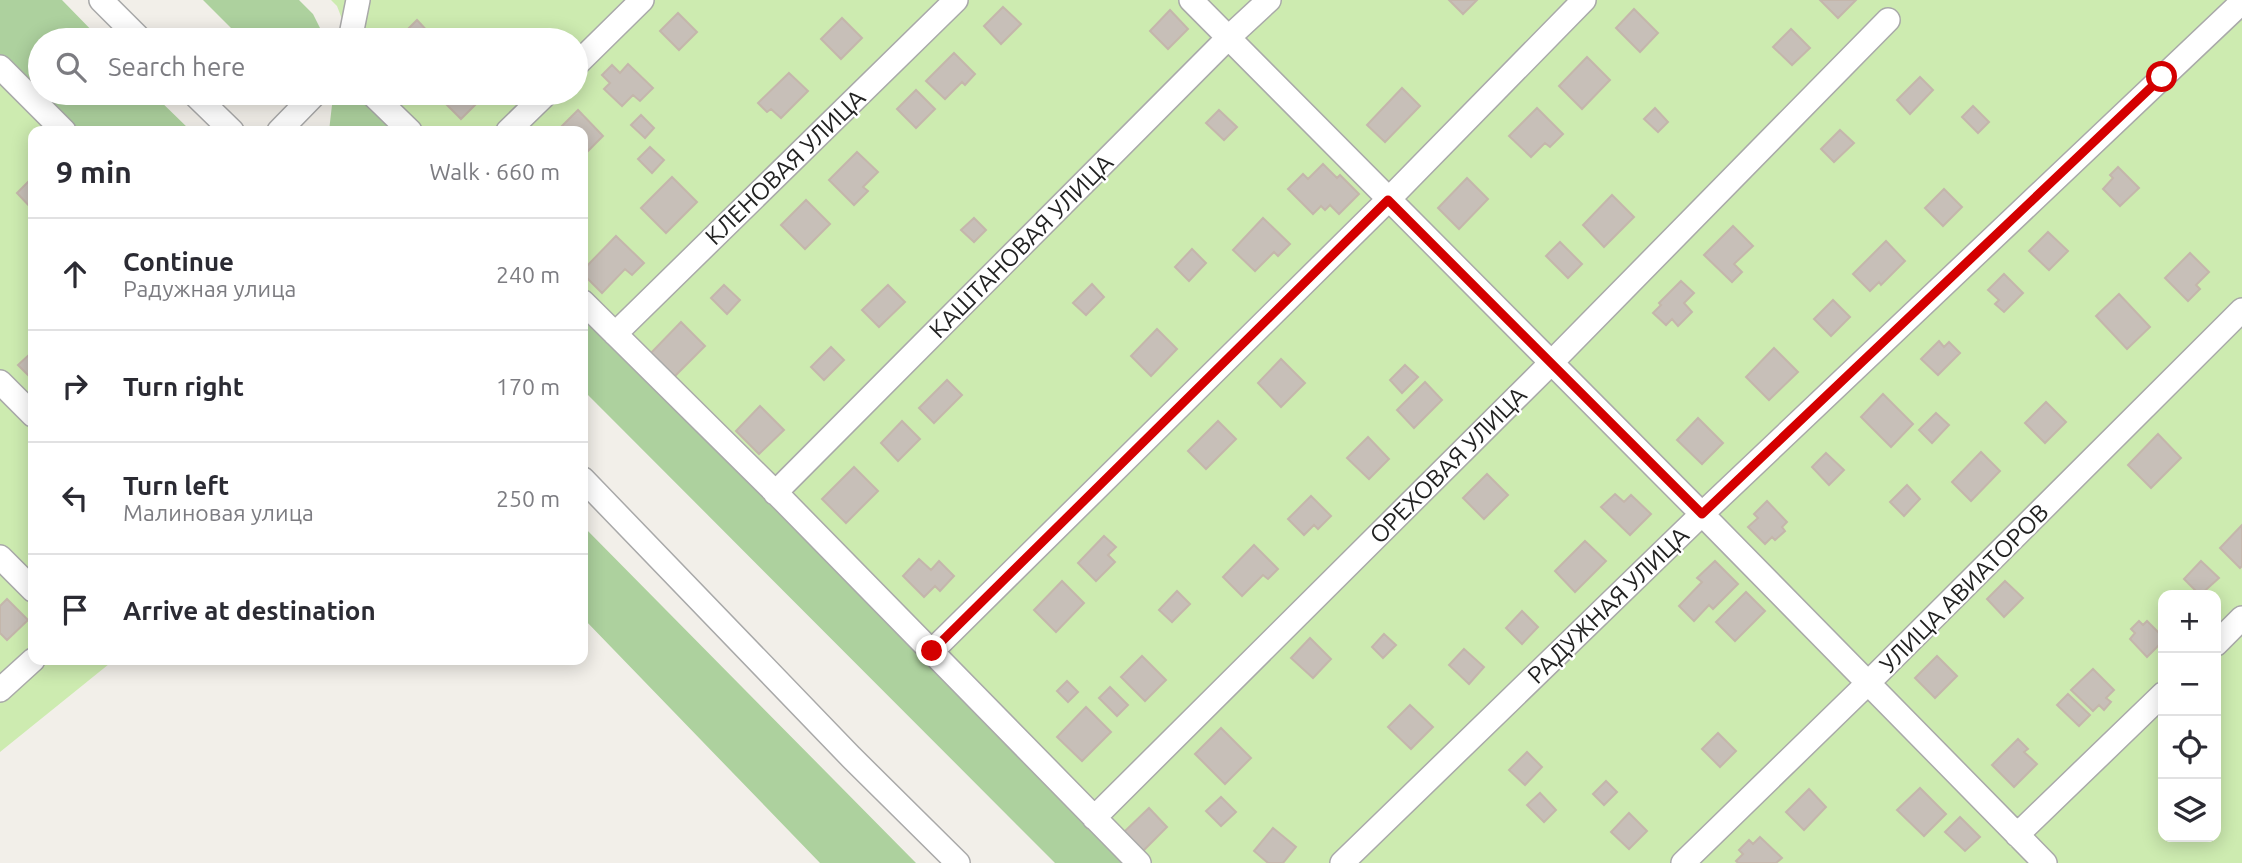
<!DOCTYPE html>
<meta charset="utf-8">
<style>
:root{--surface:#fff;--page:#f7f7f7;--text:#2b2b33;--muted:#7c7c81;--line:#e1e1e2}
body{margin:0;font-family:Ubuntu,sans-serif;background:var(--page);color:var(--text)}
.controls{position:absolute;right:21px;bottom:21px;display:grid;overflow:hidden;border-radius:14px;box-shadow:0 4px 18px #0003}
.controls button{width:63px;height:63px;display:grid;place-items:center;padding:0;border:0;border-bottom:2px solid var(--line);background:var(--surface);color:var(--text);font:35px sans-serif}
.stop{position:absolute;width:21px;height:21px;margin:-16px;border:5px solid #d40000;border-radius:50%;background:#fff}
.stop.end{background:#d40000;border-color:#fff;box-shadow:0 2px 7px #0008}
.list{margin:0;padding:0;list-style:none}
h2{display:flex;justify-content:space-between;align-items:center;height:91px;margin:0;padding:0 28px;font-size:30px}
h2 small{font-size:23px;font-weight:400;color:var(--muted)}
.list li{display:grid;grid-template-columns:46px 1fr auto;gap:21px;align-items:center;box-sizing:border-box;height:112px;padding:0 28px;border-top:2px solid var(--line)}
.list b{display:block;font-size:26px;white-space:nowrap}
.list p{margin:0;font-size:23px;white-space:nowrap;color:var(--muted)}
.list em{font-size:23px;font-style:normal;color:var(--muted)}
.icon{flex:none;width:38px;height:38px;fill:none;stroke:currentColor;stroke-width:2;stroke-linecap:round;stroke-linejoin:round}
.map{position:relative;flex:none;width:2242px;height:863px;overflow:hidden}
.search{position:absolute;background:var(--surface);box-shadow:0 4px 18px #0003;left:28px;top:28px;width:560px;height:77px;display:flex;align-items:center;gap:18px;box-sizing:border-box;padding:0 24px;border-radius:38px;color:var(--muted);font-size:26px}
.panel{position:absolute;background:var(--surface);box-shadow:0 4px 18px #0003;left:28px;top:126px;width:560px;height:539px;border-radius:14px}
.map>svg:first-child{display:block}
.grass{fill:#cdebb0;fill-rule:evenodd}
.forest{fill:#add19e}
.building{fill:#c7bfb8;stroke:#c4b6ab;stroke-width:2}
.lines{fill:none;stroke-linecap:round;stroke-linejoin:round}
.minor-casing{stroke:#a9a9a9;stroke-width:26}
.minor{stroke:#fff;stroke-width:23}
.route{stroke:#d40000;stroke-width:9}
.labels{text-anchor:middle;dominant-baseline:central;stroke-width:5;stroke-linejoin:round;paint-order:stroke}
.street-label{font-size:24px;fill:#222;stroke:#fff}
</style>
<div class="map">
<svg width="2242" height="863" viewBox="0 0 2242 863">
<rect width="100%" height="100%" fill="#f2efe9"/>
<path class="grass" d="M331,0H2242V863H1148L583,293V131H422L384,93H576V40H350L337,6ZM2163,595H2216V837H2163Z
M0,55L81,131H33V660H114L0,752Z"/>
<path class="forest" d="M0,0H62L101,40H40V93H152L191,131H81L0,55Z
M203,0H299L313,14L326,40H243Z
M362,93L409,131H329L332,105Z
M583,307L1135,863H1055L583,390Z
M583,526L916,863H820L583,618Z"/>
<path class="building" d="M1449,0H1477L1463,14Z
M1820,0H1856L1838,18Z
M1003,7L1021,24L1001,44L984,26Z
M1634,9L1658,33L1640,52L1616,28Z
M1170,10L1188,29L1168,49L1150,31Z
M678,13L697,32L679,50L660,31Z
M842,18L862,38L841,59L821,39Z
M417,20L431,35L426,40H401L399,38Z
M1791,29L1810,48L1792,65L1773,47Z
M954,53L975,74L965,85L962,82L945,99L926,81Z
M1587,57L1610,80L1582,109L1559,86Z
M628,64L653,88L640,101L633,95L622,106L604,89L610,83L602,75L612,65L620,73Z
M789,73L808,91L781,118L771,109L767,112L758,103Z
M1920,77L1933,90L1910,114L1897,100Z
M1402,88L1420,106L1385,142L1367,125Z
M916,90L935,109L916,128L897,109Z
M447,93H480L484,96L461,119L441,99Z
M1973,106L1989,122L1978,133L1962,117Z
M1537,108L1563,134L1550,147L1545,143L1531,157L1509,136Z
M1655,108L1668,122L1658,132L1644,119Z
M578,110L603,136L583,156V131H557Z
M1219,110L1237,127L1224,140L1206,123Z
M641,115L654,128L645,138L631,125Z
M1840,130L1854,143L1834,162L1821,149Z
M650,147L664,160L652,173L638,159Z
M857,152L878,172L863,187L868,191L854,205L829,180Z
M1323,164L1337,178L1340,175L1359,194L1339,214L1330,205L1325,210L1321,206L1313,214L1288,189L1303,174L1308,179Z
M2118,167L2139,188L2120,206L2103,189L2113,178L2110,175Z
M33,177V210L17,193Z
M672,177L697,202L666,233L641,208Z
M1467,178L1488,199L1459,229L1438,208Z
M1944,189L1962,207L1943,226L1925,208Z
M1612,195L1634,217L1604,247L1583,225Z
M806,200L830,224L805,249L781,225Z
M974,218L986,230L974,242L961,230Z
M1263,218L1290,244L1278,256L1274,252L1255,271L1233,250Z
M1733,226L1753,246L1734,264L1742,272L1732,282L1704,255Z
M2048,232L2068,251L2049,270L2029,251Z
M616,236L644,263L632,275L625,269L602,293L583,274V270Z
M1886,241L1905,261L1881,285L1879,282L1870,291L1853,274Z
M1560,242L1582,264L1568,278L1546,256Z
M1192,249L1206,263L1189,281L1175,267Z
M2190,253L2209,272L2196,285L2200,289L2188,301L2165,278Z
M2004,274L2023,293L2004,312L1995,304L1999,300L1988,290Z
M1681,281L1694,293L1684,303L1692,312L1678,326L1672,319L1666,325L1653,313L1661,305L1659,303Z
M1092,284L1104,297L1086,315L1073,303Z
M724,285L740,300L727,314L711,298Z
M888,285L905,302L879,327L862,310Z
M2119,294L2150,327L2127,349L2096,316Z
M1833,300L1850,317L1831,336L1814,319Z
M681,322L705,346L673,378L649,355Z
M1157,329L1177,349L1151,376L1131,356Z
M1939,341L1944,347L1949,342L1960,353L1938,375L1921,359Z
M831,347L844,360L824,380L811,367Z
M1774,348L1798,372L1769,400L1746,377Z
M31,353L33,356V380L18,365Z
M1281,359L1305,383L1281,407L1258,383Z
M1405,365L1418,377L1402,393L1390,380Z
M947,380L962,395L934,423L919,408Z
M1425,382L1442,400L1414,428L1397,410Z
M1883,394L1913,424L1891,447L1861,417Z
M2046,402L2066,422L2045,443L2025,423Z
M760,406L784,430L759,454L736,431Z
M1936,413L1949,425L1932,443L1919,430Z
M1698,418L1723,443L1702,464L1677,440Z
M902,421L920,439L898,461L881,443Z
M1218,421L1236,439L1206,469L1188,451Z
M2158,434L2181,458L2151,488L2128,465Z
M1368,437L1389,459L1369,479L1347,458Z
M1981,452L2000,471L1971,501L1952,482Z
M1826,453L1844,470L1829,485L1812,467Z
M854,467L878,491L846,523L822,499Z
M1487,474L1508,495L1484,519L1463,498Z
M1907,485L1920,499L1904,516L1890,502Z
M1615,494L1624,502L1631,495L1651,514L1630,535L1601,507Z
M1311,496L1331,516L1318,529L1314,525L1304,535L1288,519Z
M1767,501L1787,522L1782,527L1785,531L1775,540L1772,537L1765,544L1748,527L1758,518L1754,514Z
M2242,525V566L2240,568L2220,548Z
M1104,536L1116,547L1108,555L1115,562L1096,581L1078,563Z
M1585,541L1606,561L1575,592L1555,571Z
M1254,545L1278,569L1268,579L1263,575L1242,596L1223,577Z
M919,559L931,570L939,561L954,576L940,591L935,586L924,597L903,576Z
M1715,561L1738,584L1713,609L1709,605L1694,621L1679,606L1702,582L1697,578Z
M2201,561L2219,578L2200,595L2184,579Z
M1062,581L1084,603L1056,632L1034,610Z
M2005,581L2023,598L2004,617L1987,599Z
M1177,591L1190,604L1172,622L1159,610Z
M1746,592L1765,611L1735,641L1716,622Z
M7,599L28,620L7,640L0,633V606Z
M1522,611L1538,627L1522,644L1506,628Z
M2139,621L2143,625L2147,621L2163,637V641L2147,657L2130,639L2135,633L2131,629Z
M1384,634L1396,645L1383,658L1372,647Z
M1310,638L1331,659L1313,678L1291,658Z
M1464,649L1484,667L1469,684L1449,665Z
M1142,656L1166,680L1145,701L1121,677Z
M1937,656L1957,676L1935,698L1915,678Z
M2093,669L2114,690L2106,698L2111,702L2104,710L2099,705L2093,711L2071,690Z
M1067,681L1078,692L1068,702L1057,691Z
M1110,687L1128,705L1117,716L1099,698Z
M2068,694L2090,715L2079,726L2057,705Z
M1410,705L1433,727L1411,749L1388,727Z
M1086,707L1111,732L1082,761L1057,737Z
M1221,728L1251,758L1225,784L1195,754Z
M1718,733L1736,751L1720,767L1702,749Z
M2018,739L2028,749L2024,752L2037,764L2014,787L1992,765Z
M1527,752L1542,767L1525,785L1509,770Z
M1606,781L1617,792L1604,805L1593,794Z
M1920,788L1946,814L1924,836L1897,810Z
M1809,789L1826,807L1804,830L1786,812Z
M1540,793L1556,810L1544,822L1527,805Z
M1221,797L1236,812L1221,826L1206,811Z
M1149,808L1167,827L1143,851L1124,832Z
M1629,813L1647,831L1629,849L1611,832Z
M1960,817L1980,837L1965,851L1945,832Z
M1273,828L1296,847L1283,863H1268L1254,851Z
M1760,837L1782,858L1776,863H1738L1736,861L1743,854L1739,850L1749,840L1753,844Z"/>
<g class="lines">
<defs>
<path id="minor" d="M101,0L141,40
M1191,0L1702,514L2045,863
M350,40L358,0
M576,65L642,0
M0,67L64,131
M193,93L232,131
M371,93L410,131
M279,131L316,93
M508,131L547,93
M583,302L782,499L1139,863
M615,334L956,0
M0,382L33,415
M583,479L851,757L958,863
M775,493L1228,38L1269,0
M0,557L33,590
M2216,644L2242,618
M932,651L1388,200L1584,0
M0,690L33,660
M1094,818L1550,364L1888,20
M2017,835L2163,694
M1342,863L1702,514L2242,2
M1683,863L1868,683L2242,310"/>
</defs>
<use href="#minor" class="minor-casing"/>
<use href="#minor" class="minor"/>
</g>
<g class="lines">
<path class="route" d="M932,651L1388,200L1702,514L2162,77"/>
</g>
<g class="labels">
<g class="street-label">
<text transform="translate(785 167) rotate(-44)">КЛЕНОВАЯ УЛИЦА</text>
<text transform="translate(1021 246) rotate(-45)">КАШТАНОВАЯ УЛИЦА</text>
<text transform="translate(1448 465) rotate(-45)">ОРЕХОВАЯ УЛИЦА</text>
<text transform="translate(1964 588) rotate(-45)">УЛИЦА АВИАТОРОВ</text>
<text transform="translate(1608 605) rotate(-44)">РАДУЖНАЯ УЛИЦА</text>
</g>
</g>
</svg>
<div class="controls">
<button>+</button>
<button>−</button>
<button><svg class="icon" aria-label="locate" viewBox="0 0 24 24"><circle cx="12" cy="12" r="6"/><path d="M12 2v4M12 18v4M2 12h4M18 12h4"/></svg></button>
<button><svg class="icon" aria-label="layers" viewBox="0 0 24 24"><path d="M12 4l9 5-9 5-9-5zM3 14l9 5 9-5"/></svg></button>
</div>
<div class="stop" style="left:2162px;top:77px"></div>
<div class="stop end" style="left:932px;top:651px"></div>
<div class="search"><svg class="icon" aria-label="search" viewBox="0 0 24 24"><circle cx="10" cy="10" r="6"/><path d="M15 15l6 6"/></svg>Search here</div>
<section class="panel">
<h2>9 min<small>Walk · 660 m</small></h2>
<ul class="list">
<li><svg class="icon" aria-label="ahead" viewBox="0 0 24 24"><path d="M12 20V5M6 11l6-6 6 6"/></svg><div><b>Continue</b><p>Радужная улица</p></div><em>240 m</em></li>
<li><svg class="icon" aria-label="right" viewBox="0 0 24 24"><path d="M7 20v-9h11M14 6l5 5-5 5"/></svg><div><b>Turn right</b></div><em>170 m</em></li>
<li><svg class="icon" aria-label="left" viewBox="0 0 24 24"><path d="M17 20v-9H6M10 6l-5 5 5 5"/></svg><div><b>Turn left</b><p>Малиновая улица</p></div><em>250 m</em></li>
<li><svg class="icon" aria-label="arrive" viewBox="0 0 24 24"><path d="M6 21V4h12l-3 4 3 4H6"/></svg><div><b>Arrive at destination</b></div></li>
</ul>
</section>
</div>
